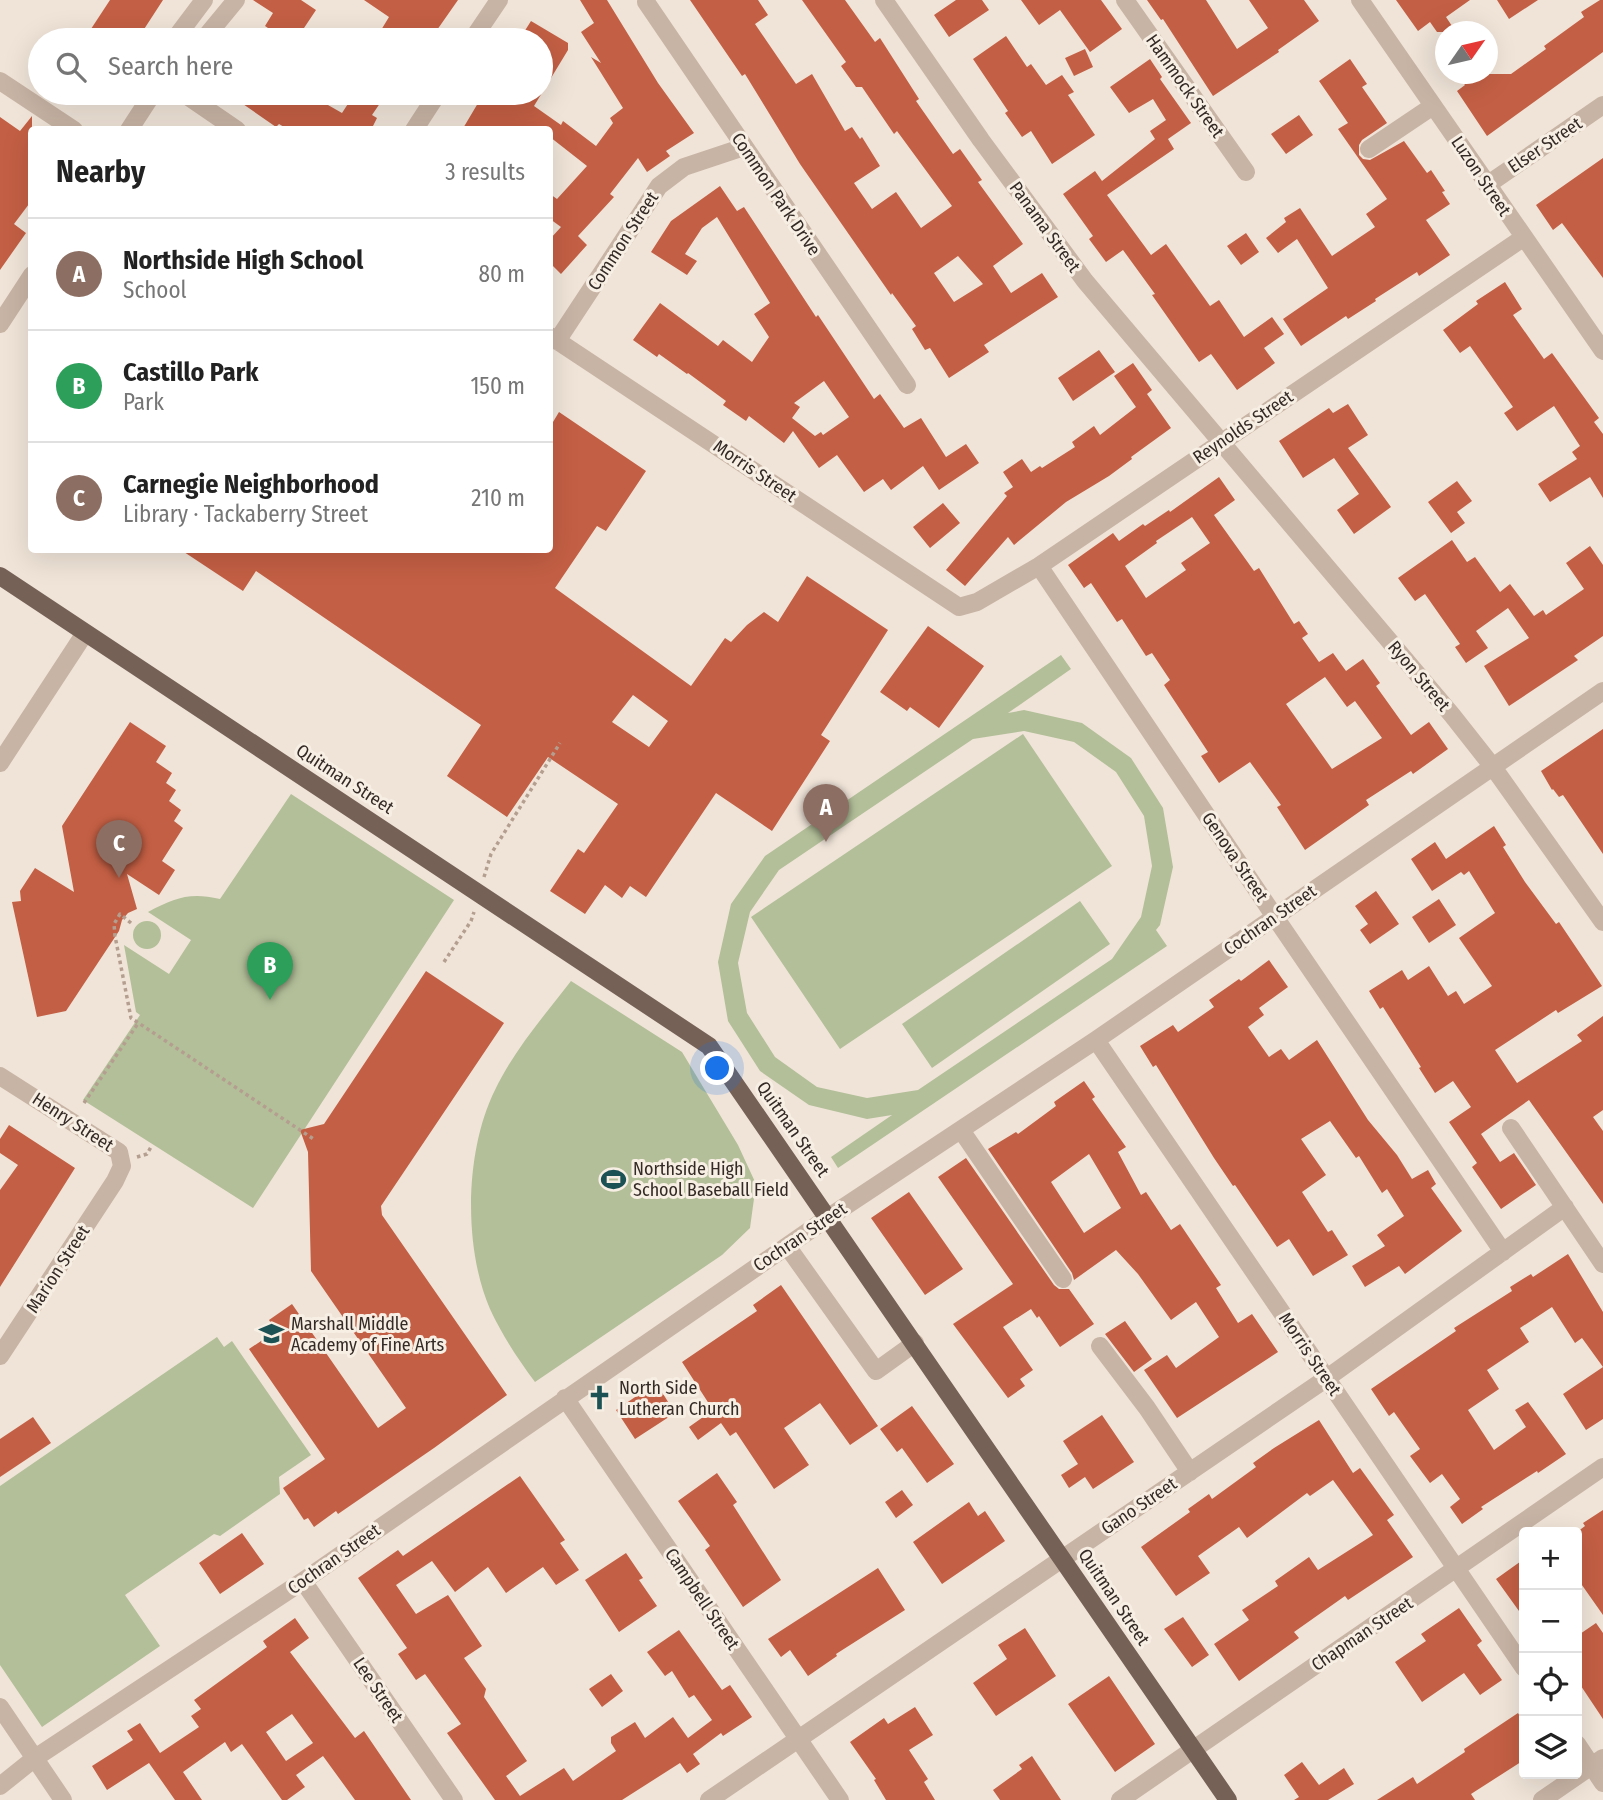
<!DOCTYPE html>
<meta charset="utf-8">
<style>
:root{--surface:#fff;--page:#f6f6f6;--text:#222;--muted:#767676;--line:#e0e0e0;--accent:#1d5254}
body{margin:0;font-family:"Fira Sans Condensed",sans-serif;background:var(--page);color:var(--text)}
.controls{position:absolute;right:21px;bottom:21px;display:grid;overflow:hidden;border-radius:7px;box-shadow:0 7px 28px #0002}
.controls button{width:63px;height:63px;display:grid;place-items:center;padding:0;border:0;border-bottom:2px solid var(--line);background:var(--surface);color:var(--text);font:35px sans-serif}
.compass{position:absolute;left:1435px;top:21px;width:63px;height:63px;border-radius:50%;background:var(--surface);box-shadow:0 7px 28px #0002;rotate:56deg}
.you{position:absolute;left:718px;top:1069px;width:24px;height:24px;margin:-18px;border:5px solid #fff;border-radius:50%;background:#1a73e8;box-shadow:0 0 0 10px #1a73e833}
.badge{display:grid;place-items:center;width:46px;height:46px;border-radius:50%;background:var(--accent);color:#fff;font-size:23px;font-weight:700}
.pin{position:absolute;translate:-50% -58px;filter:drop-shadow(0 2px 4px #0008)}
.pin::after{content:'';position:absolute;top:37px;width:24px;height:21px;background:inherit;clip-path:polygon(0 0,100% 0,50% 100%)}
.list{margin:0;padding:0;list-style:none}
h2{display:flex;justify-content:space-between;align-items:center;height:91px;margin:0;padding:0 28px;font-size:30px}
h2 small{font-size:23px;font-weight:400;color:var(--muted)}
.list li{display:grid;grid-template-columns:46px 1fr auto;gap:21px;align-items:center;box-sizing:border-box;height:112px;padding:0 28px;border-top:2px solid var(--line)}
.list b{display:block;font-size:26px;white-space:nowrap}
.list p{margin:0;font-size:23px;white-space:nowrap;color:var(--muted)}
.list em{font-size:23px;font-style:normal;color:var(--muted)}
.icon{flex:none;width:38px;height:38px;fill:none;stroke:currentColor;stroke-width:2;stroke-linecap:round;stroke-linejoin:round}
.map{position:relative;flex:none;width:1603px;height:1800px;overflow:hidden}
.search{position:absolute;background:var(--surface);box-shadow:0 7px 28px #0002;left:28px;top:28px;width:525px;height:77px;display:flex;align-items:center;gap:18px;box-sizing:border-box;padding:0 24px;border-radius:38px;color:var(--muted);font-size:26px}
.panel{position:absolute;background:var(--surface);box-shadow:0 7px 28px #0002;left:28px;top:126px;width:525px;height:427px;border-radius:7px}
.map>svg:first-child{display:block}
.green{fill:#b3bf99;fill-rule:evenodd}
.building{fill:#c35f44;fill-rule:evenodd}
.lines{fill:none;stroke-linecap:round;stroke-linejoin:round}
.path{stroke:#b49e8f;stroke-width:3.5;stroke-dasharray:3.5 3.5;stroke-linecap:butt}
.minor{stroke:#c8b4a5;stroke-width:18}
.major{stroke:#766157;stroke-width:18}
.labels{text-anchor:middle;dominant-baseline:central;stroke-width:6;stroke-linejoin:round;paint-order:stroke}
.street-label{font-size:18px;fill:#342a26;stroke:#f8efe4}
.poi-label{font-size:18px;fill:#342a26;stroke:#f8efe4;text-anchor:start}
</style>
<div class="map">
<svg width="1603" height="1800" viewBox="0 0 1603 1800">
<rect width="100%" height="100%" fill="#f0e4d8"/>
<path class="green" d="M1061,655L1071,669L1008,713L1024,710L1082,723L1131,758L1163,808L1173,867L1160,925L1156,930L1167,946L838,1168L831,1157L892,1115L867,1119L809,1105L760,1071L728,1021L718,962L731,904L765,856ZM1024,731L1074,742L1116,772L1144,816L1152,866L1141,917L1112,959L918,1090L867,1098L817,1087L775,1057L747,1013L738,963L750,912L779,870L973,739Z
M1023,734L1112,866L840,1049L751,917Z
M291,794L454,900L253,1208L83,1100L140,1015L136,1012L124,945L169,974L191,940L148,912C175,898 189,892 220,899Z
M1080,901L1110,944L932,1068L902,1024Z
M133 935a14 14 0 1 1 28 0a14 14 0 1 1-28 0Z
M571,981L682,1052L738,1145L756,1184L750,1228L722,1255L535,1382C518,1359 502,1335 490,1309C463,1247 465,1150 495,1090C514,1050 544,1016 571,981Z
M217,1337L224,1347L232,1341L311,1455L279,1477L280,1494L220,1536L214,1534L125,1595L160,1646L42,1727L0,1665V1486Z"/>
<path class="building" d="M110,0H163L137,40H101L89,32Z
M253,0H301L316,10L296,40H286L265,26L273,13Z
M364,0H458L430,40H375L389,17Z
M580,0H607L658,83L694,133L666,151L670,156L647,172L638,158L610,194L614,197L578,236L587,245L561,274L550,263V239L561,227L550,219V194L557,199L587,166L550,137V130H462L484,93H541V40H519L531,21L568,43V50L534,106L561,125L563,121L596,146L613,123L610,118L623,108L591,57L601,63L581,32L594,23Z
M690,0H758L768,15L755,24L796,84L812,74L845,131L852,127L860,139L862,137L880,166L854,183L872,209L896,192L921,228L952,206L897,131L894,134L862,87H856L841,66L846,62L802,0H845L875,42L880,38L919,99L916,101L953,154L960,149L982,180L978,182L1023,244L993,266L1011,293L1042,273L1058,297L984,345L989,352L949,378L930,348L925,350L912,329L916,326L892,293L891,295L800,164L745,74L742,76ZM958,256L983,284L954,302L934,273Z
M956,0H982L989,10L949,37L934,15Z
M1021,0H1101L1122,29L1090,52L1060,10L1039,25Z
M1147,0H1206L1237,49L1268,28L1249,0H1304L1319,21L1278,50L1279,52L1213,96L1163,19L1161,20Z
M1396,0H1470L1446,17L1456,32H1437L1430,22L1418,31Z
M1497,0H1538L1509,19Z
M1600,0H1603V52L1487,136L1457,91L1465,85L1457,74H1511L1546,49L1544,46L1584,17L1581,12Z
M1006,36L1027,67L1031,64L1046,85L1062,75L1074,92L1068,95L1095,135L1052,164L1031,131L1022,137L1005,113L1008,111L973,59Z
M1085,49L1093,67L1074,76L1065,58Z
M1150,59L1162,77L1160,79L1191,123L1168,139L1174,149L1107,195L1151,255L1166,244L1210,306L1219,300L1244,337L1272,317L1284,334L1264,348L1275,363L1237,390L1211,354L1199,362L1152,295L1155,294L1123,250L1106,262L1089,239L1093,236L1063,194L1095,171L1102,181L1155,139L1150,131L1166,120L1153,99L1129,113L1110,87Z
M1350,59L1367,84L1362,87L1387,123L1362,140L1359,145V155L1363,159L1370,160L1404,141L1427,173L1431,170L1445,191L1442,192L1450,204L1426,220L1450,255L1419,276L1417,272L1375,299L1376,301L1348,319L1346,316L1301,346L1283,319L1328,288L1297,239L1278,253L1266,238L1286,222L1284,218L1300,208L1332,256L1375,227L1366,214L1387,199L1338,129L1348,123L1319,81Z
M227,93H290L301,100L307,93L342,113L355,93H387L372,115L377,118L371,130H289L279,124L276,127Z
M1299,115L1313,135L1286,154L1271,134Z
M32,116V200L14,224L26,233L0,270V117L20,131Z
M1603,158V278L1562,223L1553,230L1536,205Z
M720,186L737,211L744,207L816,317L818,315L874,399L880,394L904,428L921,418L946,457L966,444L979,463L939,490L923,466L891,490L883,479L864,492L837,455L819,468L793,431L784,443L749,416L746,421L723,405L726,401L688,373L687,374L659,354L657,357L633,340L660,303L718,346L723,340L752,362L769,337L754,314L770,303L717,217L702,228L685,254L697,261L687,275L651,252L671,221ZM824,381L849,417L823,435L821,432L815,436L792,418L800,407L794,403Z
M1246,233L1259,252L1241,265L1227,246Z
M1505,282L1522,309L1513,315L1544,359L1552,353L1599,418L1594,422L1603,434V498L1590,477L1550,502L1538,484L1577,459L1572,452L1580,446L1554,406L1517,431L1504,413L1513,407L1470,346L1460,353L1443,330L1478,304L1476,301Z
M1099,350L1115,372L1073,401L1058,378Z
M1133,363L1152,390L1147,394L1171,428L1131,457L1132,459L1109,476L1066,502L1014,545L1008,537L965,586L946,570L1007,496L1004,493L1013,487L1003,472L1022,459L1031,472L1040,466L1042,468L1075,447L1072,442L1094,426L1100,435L1136,407L1114,376Z
M1348,404L1368,435L1348,448L1391,507L1354,534L1337,510L1359,494L1334,458L1303,478L1279,441L1329,408L1333,413Z
M559,412L646,471L606,531L597,526L555,588L691,686L725,638L731,642L747,625L764,612L778,622L807,576L888,630L821,735L830,741L772,831L716,793L646,897L630,886L622,898L605,885L585,914L550,891L578,849L584,853L618,804L548,757L507,817L447,776L481,725L256,571L243,591L181,550H550V427ZM633,695L668,721L649,747L612,722Z
M1219,477L1235,500L1214,515L1254,571L1259,568L1294,624L1299,621L1308,634L1302,638L1319,662L1333,653L1346,671L1363,659L1380,683L1376,686L1411,735L1429,722L1448,749L1413,774L1411,771L1366,800L1369,805L1305,850L1277,807L1281,805L1250,762L1219,783L1201,756L1208,752L1164,685L1170,680L1152,653L1146,656L1122,619L1117,622L1091,583L1084,588L1068,565L1113,533L1119,541L1143,524L1145,526L1169,510L1170,512ZM1192,517L1210,543L1181,563L1186,570L1146,598L1125,566L1157,543L1156,541ZM1325,677L1347,707L1355,701L1382,738L1332,769L1286,704Z
M1457,481L1472,501L1457,512L1465,523L1451,533L1428,502Z
M943,503L960,523L930,548L913,527Z
M1452,540L1467,562L1475,557L1500,592L1510,584L1534,616L1543,610L1546,615L1584,589L1566,563L1590,546L1603,565V636L1574,656L1578,660L1509,706L1484,666L1529,638L1508,608L1476,631L1488,648L1466,663L1455,647L1460,644L1425,594L1415,601L1398,578Z
M928,626L984,666L939,728L910,707L907,711L880,692Z
M130,722L166,746L156,762L172,773L166,783L176,790L169,801L181,810L174,821L183,828L162,861L175,870L159,895L127,874L137,909L128,913L122,920L119,931L66,1011L37,1017L12,902L21,901L20,891L35,868L74,892L62,826Z
M1603,729V854L1563,795L1559,797L1553,789L1552,790L1541,771Z
M1494,826L1506,845L1503,847L1525,882L1556,924L1559,922L1602,986L1558,1013L1556,1010L1495,1050L1517,1083L1582,1041L1577,1035L1603,1016V1110L1593,1117L1603,1131V1204L1529,1100L1481,1134L1500,1162L1514,1153L1536,1185L1501,1209L1472,1167L1477,1163L1449,1122L1471,1107L1453,1081L1435,1093L1419,1068L1421,1067L1383,1007L1380,1009L1369,991L1402,970L1408,980L1429,966L1448,996L1456,991L1464,1004L1492,986L1459,938L1495,913L1469,871L1464,875L1461,872L1432,891L1411,859L1435,842L1446,859Z
M1376,891L1399,924L1370,944L1360,930L1368,924L1355,906Z
M1439,899L1456,925L1429,943L1412,917Z
M1269,960L1288,987L1259,1008L1264,1015L1248,1027L1269,1057L1281,1049L1289,1060L1317,1040L1368,1120L1397,1155L1412,1179L1428,1170L1436,1184L1431,1188L1462,1231L1405,1274L1399,1266L1365,1287L1352,1266L1385,1246L1377,1235L1404,1216L1387,1189L1382,1193L1359,1156L1356,1158L1330,1121L1301,1139L1326,1175L1302,1192L1328,1232L1332,1230L1348,1255L1313,1276L1289,1239L1277,1247L1235,1185L1233,1186L1214,1158L1156,1065L1153,1067L1140,1046L1173,1025L1178,1032L1214,1007L1209,1000L1239,979L1241,981Z
M426,971L504,1023L381,1206L382,1215L507,1395L434,1448L338,1514L336,1511L314,1527L308,1518L304,1520L283,1488L325,1459L249,1349L276,1331L269,1320L292,1304L378,1428L406,1408L311,1271L308,1152L300,1130L324,1124Z
M1084,1081L1095,1097L1092,1099L1126,1147L1118,1152L1141,1195L1146,1192L1171,1230L1180,1224L1221,1285L1216,1288L1238,1323L1252,1314L1278,1352L1177,1418L1144,1370L1167,1355L1176,1368L1219,1337L1196,1302L1171,1320L1138,1274L1116,1250L1074,1280L1072,1273L988,1149L1016,1132L1018,1134L1056,1106L1054,1102ZM1089,1154L1121,1208L1084,1233L1051,1182Z
M9,1125L75,1168L0,1287V1190L18,1165L0,1153V1139Z
M966,1158L1054,1285L1059,1289H1069L1094,1324L1060,1347L1039,1316L1037,1318L1031,1309L1003,1327L1033,1370L1020,1379L1025,1386L1008,1398L953,1324L1013,1284L938,1177Z
M909,1192L963,1269L925,1295L871,1218Z
M1568,1254L1603,1312V1419L1586,1430L1563,1394L1603,1367L1582,1338L1575,1343L1552,1307L1520,1328L1529,1342L1487,1370L1499,1389L1468,1410L1494,1450L1526,1427L1515,1410L1528,1402L1566,1454L1538,1473L1537,1471L1481,1507L1483,1509L1462,1524L1450,1507L1460,1499L1442,1474L1430,1483L1410,1456L1420,1449L1394,1412L1389,1416L1371,1389L1456,1331L1454,1328L1512,1291L1510,1287L1531,1274L1533,1277Z
M781,1285L878,1426L850,1445L820,1403L784,1428L809,1465L774,1489L736,1432L730,1436L721,1423L698,1440L689,1427L713,1410L682,1362L757,1311L753,1305Z
M1125,1321L1152,1359L1134,1372L1105,1334Z
M660,1389L675,1413L635,1439L616,1410L644,1391L648,1396Z
M912,1406L954,1464L927,1483L902,1448L897,1452L880,1429Z
M1102,1415L1134,1462L1093,1489L1085,1477L1069,1488L1061,1475L1078,1464L1063,1441Z
M33,1417L51,1443L0,1477V1439Z
M1319,1420L1353,1473L1360,1468L1394,1515L1387,1520L1413,1557L1348,1600L1345,1596L1294,1632L1299,1638L1239,1681L1214,1644L1249,1620L1242,1610L1278,1586L1275,1581L1309,1557L1318,1570L1373,1535L1333,1480L1310,1496L1307,1493L1247,1538L1239,1527L1198,1556L1210,1573L1176,1596L1141,1547L1190,1512L1188,1509L1209,1494L1212,1499L1256,1467L1253,1463L1274,1448Z
M717,1473L737,1502L733,1505L781,1580L743,1607L705,1550L710,1546L678,1501Z
M520,1476L565,1540L560,1543L579,1570L556,1585L543,1567L506,1593L488,1567L455,1592L432,1561L396,1585L416,1614L448,1595L482,1646L464,1658L486,1689L484,1697L527,1761L506,1776L520,1796L564,1768L573,1781L616,1751L611,1743V1737L635,1722L645,1738L673,1717L688,1738L712,1720L694,1695L689,1698L672,1671L665,1676L647,1652L679,1630L722,1690L730,1685L752,1717L723,1736L721,1733L693,1754L700,1764L687,1773L680,1763L622,1800H495L447,1733L461,1724L425,1674L416,1680L398,1654L407,1648L358,1578L398,1550L403,1556Z
M902,1490L913,1505L896,1518L885,1502Z
M969,1502L978,1516L985,1511L1005,1541L942,1584L913,1542Z
M1603,1510V1615L1577,1578V1532L1585,1526L1583,1523Z
M242,1533L264,1564L220,1594L199,1563Z
M626,1553L643,1578L639,1580L657,1606L619,1632L585,1580Z
M1524,1559V1618L1496,1579Z
M878,1568L905,1610L836,1654L837,1656L808,1676L790,1650L781,1657L768,1639Z
M1459,1608L1482,1641L1477,1645L1502,1680L1480,1695L1464,1673L1422,1702L1395,1662L1426,1641L1421,1634Z
M1183,1617L1209,1655L1192,1667L1164,1629Z
M295,1618L309,1638L290,1652L355,1738L364,1731L411,1800H355L323,1756L296,1775L305,1787L287,1800H282L242,1744L231,1752L225,1742L183,1772L202,1800H175L149,1763L107,1790L92,1766L133,1740L127,1731L140,1723L160,1753L199,1727L191,1716L201,1709L194,1700L267,1647L263,1641ZM292,1714L313,1743L286,1761L266,1732Z
M1596,1623L1603,1633V1719L1577,1680V1636Z
M1025,1628L1056,1676L996,1716L973,1683L1007,1659L998,1645Z
M611,1674L623,1691L602,1707L589,1689Z
M1109,1676L1155,1744L1115,1772L1068,1704Z
M915,1707L933,1735L909,1750L928,1779L924,1782L935,1800H886L874,1780L876,1779L850,1742L884,1718L888,1724Z
M1518,1713L1524,1723V1760L1471,1794L1475,1800H1377L1413,1777L1417,1784L1465,1752L1464,1749Z
M1032,1756L1061,1800H1000L993,1790L1022,1769L1019,1765Z
M1302,1762L1319,1785L1344,1768L1354,1784L1328,1800H1294L1299,1797L1284,1775Z"/>
<g class="lines">
<path class="path" d="M484,877L491,854L560,743
M131,923L120,914L114,924L115,936L131,1018L315,1140
M444,962L471,921L474,912
M84,1103L139,1022
M137,1157L147,1154L151,1147"/>
<path class="minor" d="M884,0L981,140L1085,281L1452,715L1493,767L1603,922
M1125,0L1246,172
M1360,0L1603,351
M646,2L907,385
M174,40L204,0
M203,40L236,0
M472,40L499,0
M0,81L74,130
M183,93L237,130
M129,130L153,93
M414,130L438,93
M1369,149L1433,106
M1487,185L1603,105
M0,324L32,275
M550,336L959,607L977,602L1039,566L1523,238
M557,341L659,186L684,167L744,147
M1039,566L1275,917L1503,1252
M0,763L85,633
M1096,1040L1524,1668
M0,1076L119,1152L122,1166L115,1181L0,1356
M1511,1128L1603,1264
M961,1130L1063,1279
M787,1246L876,1371L915,1343
M1100,1346L1147,1408L1190,1472
M565,1398L840,1800
M303,1581L454,1800
M0,1707L63,1800
M1577,1744L1603,1783
M0,1786L35,1758L303,1581L829,1217L1096,1040L1603,691
M709,1800L1327,1378L1565,1207
M1120,1800L1603,1467
M1542,1800L1603,1758"/>
<path class="major" d="M0,576L709,1046L1228,1800"/>
</g>
<defs>
<symbol id="stadium-bare" viewBox="-9 -9 18 18"><path d="M0-5a6.5 5 0 1 0 0 10a6.5 5 0 1 0 0-10ZM-3.5-1.8h7v3.6h-7Z" fill="#1d5254" stroke="#f8efe4" stroke-width="2.5" paint-order="stroke"/></symbol>
<symbol id="school-bare" viewBox="-9 -9 18 18"><path d="M0-5L7-2L0 1L-7-2ZM-4 1L0 2.5L4 1V4Q0 6-4 4Z" fill="#1d5254" stroke="#f8efe4" stroke-width="2.5" paint-order="stroke"/></symbol>
<symbol id="church-bare" viewBox="-9 -9 18 18"><path d="M-1.2-6h2.4v3.5h3.3v2.4h-3.3V6h-2.4V-.1h-3.3v-2.4h3.3Z" fill="#1d5254" stroke="#f8efe4" stroke-width="2.5" paint-order="stroke"/></symbol>
</defs>
<g fill-rule="evenodd">
<use href="#stadium-bare" x="596" y="1162" width="35" height="35"/>
<use href="#school-bare" x="254" y="1316" width="35" height="35"/>
<use href="#church-bare" x="582" y="1380" width="35" height="35"/>
</g>
<g class="labels">
<g class="street-label">
<text transform="translate(1185 86) rotate(55)">Hammock Street</text>
<text transform="translate(1545 145) rotate(-34)">Elser Street</text>
<text transform="translate(1481 176) rotate(56)">Luzon Street</text>
<text transform="translate(776 194) rotate(56)">Common Park Drive</text>
<text transform="translate(1045 227) rotate(54)">Panama Street</text>
<text transform="translate(623 241) rotate(-57)">Common Street</text>
<text transform="translate(1243 427) rotate(-34)">Reynolds Street</text>
<text transform="translate(755 471) rotate(34)">Morris Street</text>
<text transform="translate(1419 676) rotate(50)">Ryon Street</text>
<text transform="translate(345 779) rotate(33)">Quitman Street</text>
<text transform="translate(1235 857) rotate(56)">Genova Street</text>
<text transform="translate(1270 920) rotate(-35)">Cochran Street</text>
<text transform="translate(73 1122) rotate(33)">Henry Street</text>
<text transform="translate(793 1129) rotate(55)">Quitman Street</text>
<text transform="translate(800 1237) rotate(-34)">Cochran Street</text>
<text transform="translate(58 1269) rotate(-57)">Marion Street</text>
<text transform="translate(1310 1354) rotate(56)">Morris Street</text>
<text transform="translate(1139 1506) rotate(-34)">Gano Street</text>
<text transform="translate(334 1559) rotate(-35)">Cochran Street</text>
<text transform="translate(1114 1597) rotate(56)">Quitman Street</text>
<text transform="translate(702 1599) rotate(56)">Campbell Street</text>
<text transform="translate(1362 1634) rotate(-34)">Chapman Street</text>
<text transform="translate(378 1690) rotate(56)">Lee Street</text>
</g>
<g class="poi-label">
<text x="633" y="1169">Northside High<tspan x="633" dy="21">School Baseball Field</tspan></text>
<text x="291" y="1324">Marshall Middle<tspan x="291" dy="21">Academy of Fine Arts</tspan></text>
<text x="619" y="1388">North Side<tspan x="619" dy="21">Lutheran Church</tspan></text>
</g>
</g>
</svg>
<div class="controls">
<button>+</button>
<button>−</button>
<button><svg class="icon" aria-label="locate" viewBox="0 0 24 24"><circle cx="12" cy="12" r="6"/><path d="M12 2v4M12 18v4M2 12h4M18 12h4"/></svg></button>
<button><svg class="icon" aria-label="layers" viewBox="0 0 24 24"><path d="M12 4l9 5-9 5-9-5zM3 14l9 5 9-5"/></svg></button>
</div>
<svg class="compass" viewBox="-18 -18 36 36"><path d="M0-13l5 13h-10z" fill="#e53935"/><path d="M0 13l5-13h-10z" fill="#767676"/></svg>
<div class="you"></div>
<div class="pin badge" style="left:826px;top:842px;background:#8d6e63">A</div>
<div class="pin badge" style="left:270px;top:1000px;background:#2e9e5b">B</div>
<div class="pin badge" style="left:119px;top:878px;background:#8d6e63">C</div>
<div class="search"><svg class="icon" aria-label="search" viewBox="0 0 24 24"><circle cx="10" cy="10" r="6"/><path d="M15 15l6 6"/></svg>Search here</div>
<section class="panel">
<h2>Nearby<small>3 results</small></h2>
<ul class="list">
<li><span class="badge" style="background:#8d6e63">A</span><div><b>Northside High School</b><p>School</p></div><em>80 m</em></li>
<li><span class="badge" style="background:#2e9e5b">B</span><div><b>Castillo Park</b><p>Park</p></div><em>150 m</em></li>
<li><span class="badge" style="background:#8d6e63">C</span><div><b>Carnegie Neighborhood</b><p>Library · Tackaberry Street</p></div><em>210 m</em></li>
</ul>
</section>
</div>
